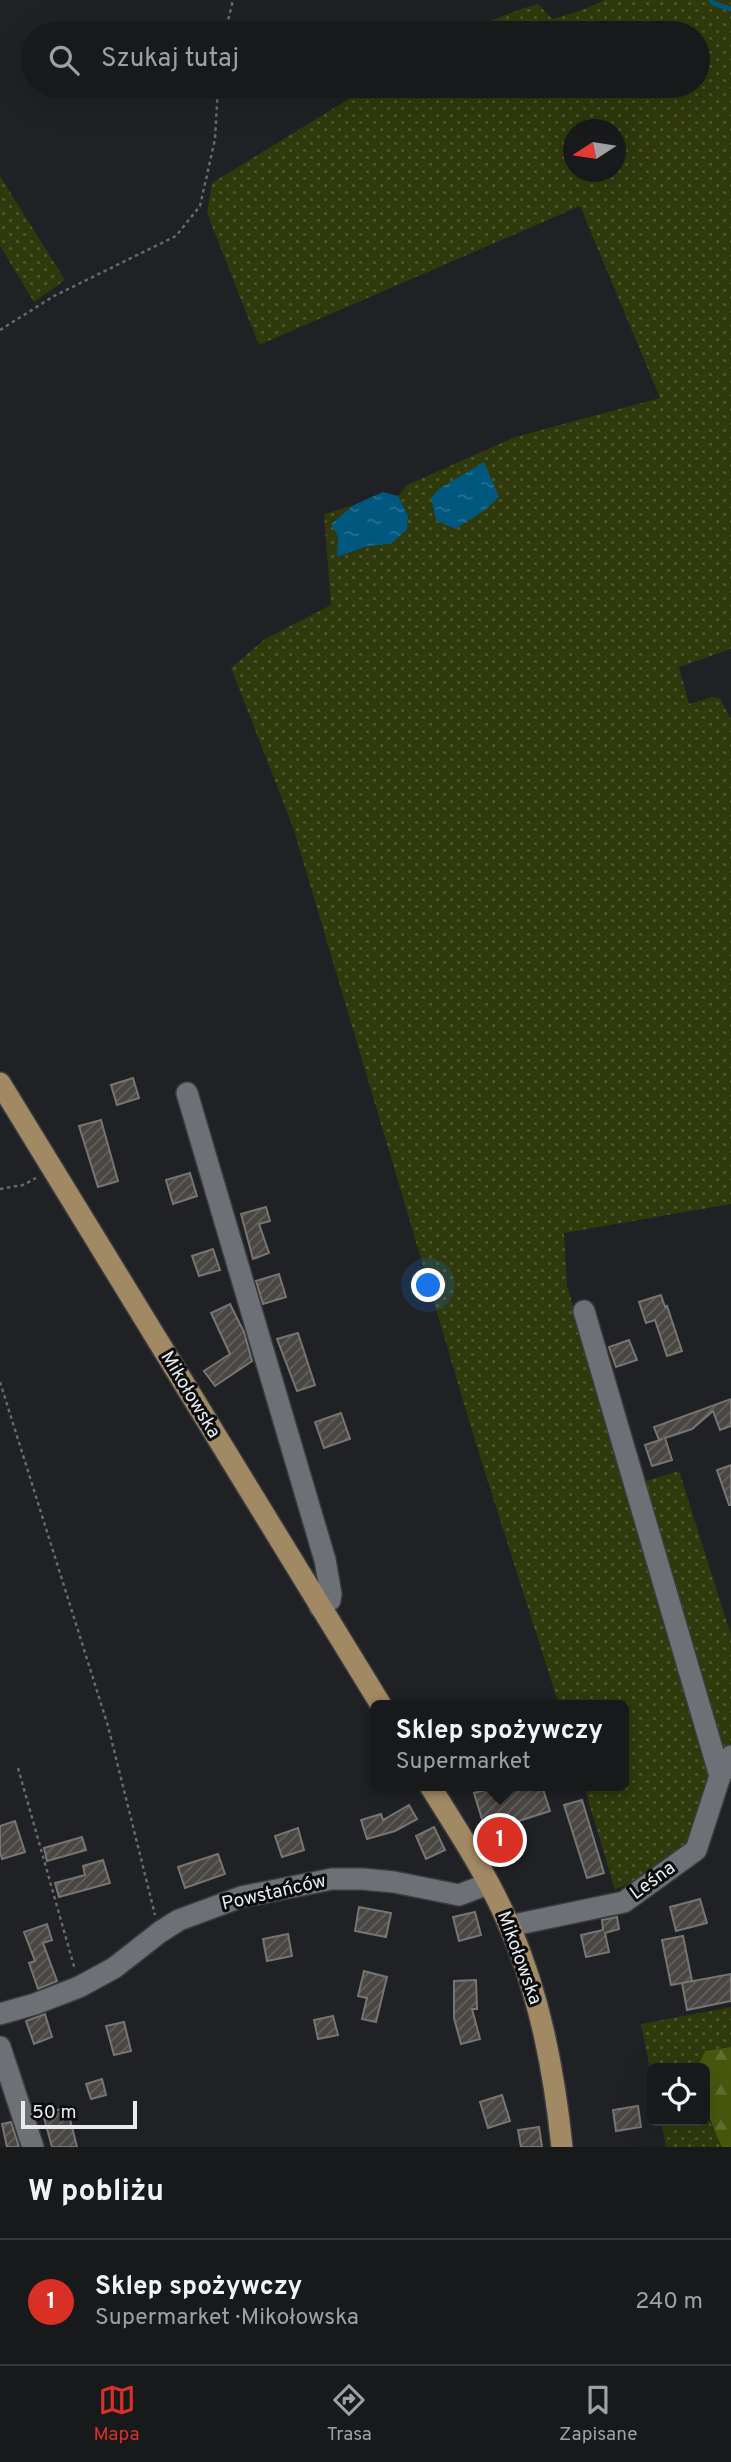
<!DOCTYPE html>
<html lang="pl">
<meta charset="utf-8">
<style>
:root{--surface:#17191b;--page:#242628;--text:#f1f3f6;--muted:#9ea0a3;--line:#36383a;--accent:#d93025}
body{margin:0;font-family:Overpass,sans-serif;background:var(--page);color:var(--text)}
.controls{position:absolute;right:21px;bottom:21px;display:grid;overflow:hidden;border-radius:10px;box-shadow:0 7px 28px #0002}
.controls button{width:63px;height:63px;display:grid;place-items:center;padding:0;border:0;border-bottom:2px solid var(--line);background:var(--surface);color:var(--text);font:35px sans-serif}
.compass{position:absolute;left:563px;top:119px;width:63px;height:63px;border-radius:50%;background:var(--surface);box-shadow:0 7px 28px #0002;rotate:258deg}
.scale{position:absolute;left:21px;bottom:18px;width:116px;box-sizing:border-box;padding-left:7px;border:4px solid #e9eaed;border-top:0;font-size:19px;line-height:24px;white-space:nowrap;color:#e9eaed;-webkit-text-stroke:5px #0a0b0c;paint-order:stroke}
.you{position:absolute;left:429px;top:1286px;width:24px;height:24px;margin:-18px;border:5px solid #fff;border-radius:50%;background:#1a73e8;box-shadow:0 0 0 10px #1a73e833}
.badge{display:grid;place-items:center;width:46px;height:46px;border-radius:50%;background:var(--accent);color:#fff;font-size:23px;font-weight:700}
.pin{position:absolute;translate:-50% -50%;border:4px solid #fff;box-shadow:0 2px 7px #0006}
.popup{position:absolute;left:370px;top:1700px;width:259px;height:91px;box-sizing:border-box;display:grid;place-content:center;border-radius:10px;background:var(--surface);filter:drop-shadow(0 2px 5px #0005);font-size:23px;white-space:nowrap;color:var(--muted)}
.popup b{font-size:26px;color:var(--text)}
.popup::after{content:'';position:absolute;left:50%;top:100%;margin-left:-14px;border:14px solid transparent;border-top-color:var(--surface)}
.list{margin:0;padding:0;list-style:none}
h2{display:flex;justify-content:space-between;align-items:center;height:91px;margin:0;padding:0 28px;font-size:30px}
h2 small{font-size:23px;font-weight:400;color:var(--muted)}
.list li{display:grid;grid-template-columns:46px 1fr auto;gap:21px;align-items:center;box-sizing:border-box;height:126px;padding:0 28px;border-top:2px solid var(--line)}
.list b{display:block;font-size:26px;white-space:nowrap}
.list p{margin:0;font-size:23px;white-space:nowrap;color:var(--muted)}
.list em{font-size:23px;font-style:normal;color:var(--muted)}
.icon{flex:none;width:38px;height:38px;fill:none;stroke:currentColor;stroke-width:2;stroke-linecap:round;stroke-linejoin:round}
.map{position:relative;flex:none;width:731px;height:2147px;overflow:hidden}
.search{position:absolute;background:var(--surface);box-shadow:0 7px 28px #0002;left:21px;right:21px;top:21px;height:77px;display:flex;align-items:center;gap:18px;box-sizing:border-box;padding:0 24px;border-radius:38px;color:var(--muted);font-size:26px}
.sheet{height:217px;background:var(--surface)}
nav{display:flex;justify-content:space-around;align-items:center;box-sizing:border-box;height:98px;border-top:2px solid var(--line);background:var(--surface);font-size:19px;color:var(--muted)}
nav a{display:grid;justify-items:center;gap:4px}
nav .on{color:var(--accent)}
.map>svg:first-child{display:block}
.grass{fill:url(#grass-dots);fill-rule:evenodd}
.forest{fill:url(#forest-firs)}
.water{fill:url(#water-ripples)}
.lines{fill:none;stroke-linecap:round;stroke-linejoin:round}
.stream{stroke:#01587f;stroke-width:4.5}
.building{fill:url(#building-hatch);stroke:#777571;stroke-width:2}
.minor-casing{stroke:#3a3c3f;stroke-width:24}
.major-casing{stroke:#3a3c3f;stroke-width:24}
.path{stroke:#67696c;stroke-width:2.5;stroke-dasharray:3.5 3.5;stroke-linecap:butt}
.minor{stroke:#6d7074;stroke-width:21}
.major{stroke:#a18963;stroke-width:21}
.labels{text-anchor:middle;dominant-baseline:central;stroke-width:6;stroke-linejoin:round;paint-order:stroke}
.street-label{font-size:19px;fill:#e9eaed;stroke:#0a0b0c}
</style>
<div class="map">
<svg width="731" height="2147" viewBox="0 0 731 2147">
<defs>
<pattern id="grass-dots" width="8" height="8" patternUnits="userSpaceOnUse" patternTransform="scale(1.75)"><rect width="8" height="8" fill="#30390c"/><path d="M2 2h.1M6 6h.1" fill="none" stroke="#4e5630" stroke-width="1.8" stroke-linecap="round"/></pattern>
<pattern id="forest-firs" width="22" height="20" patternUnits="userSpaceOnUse" patternTransform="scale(1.75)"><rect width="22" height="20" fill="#49570d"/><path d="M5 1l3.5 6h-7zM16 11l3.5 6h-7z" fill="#636f31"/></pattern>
<pattern id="water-ripples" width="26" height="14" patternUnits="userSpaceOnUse" patternTransform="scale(1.75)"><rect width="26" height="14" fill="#01587f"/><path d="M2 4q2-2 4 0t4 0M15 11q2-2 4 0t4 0" fill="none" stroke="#267091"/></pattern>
<pattern id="building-hatch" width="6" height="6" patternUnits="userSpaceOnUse" patternTransform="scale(1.75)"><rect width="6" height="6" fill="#494643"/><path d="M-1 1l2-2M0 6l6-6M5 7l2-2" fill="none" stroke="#63615e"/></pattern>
</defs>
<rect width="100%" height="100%" fill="#1f2124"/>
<path class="grass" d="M605,0H731V649L679,667L689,704L713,697L720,699L731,719V1204L564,1233L567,1286L711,1765L703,1802L690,1840L650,1874L615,1890L584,1786H624V1705H559L476,1444L293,827L231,668L265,639L331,605L324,514L354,505L331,524L338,536L337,557L368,546L391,544L408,516L398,496L407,485L515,437L660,398L580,206L259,345L207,213L212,183L370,86H698V33H461L518,10L538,4L552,19L577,12ZM574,130H616V172H574Z
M0,176L65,280L34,302L0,246Z
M679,1471L731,1635V1742L722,1760L639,1483Z
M731,2007V2047L705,2051L697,2068H652V2078L641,2024Z
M705,2104L710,2122L722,2147H666L661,2121H705Z"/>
<path class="forest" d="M731,2047V2147H722C706,2114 705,2105 705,2068H697L705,2051Z"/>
<path class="water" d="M484,462L499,497L485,510L455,529L436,520L431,498L439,489Z
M383,492L398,496L408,516L407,529L391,544L368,546L337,557L338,536L331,524L354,505Z"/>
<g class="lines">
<path class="stream" d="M711,0L713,3L731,9"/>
</g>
<path class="building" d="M133,1078L139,1098L117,1105L111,1085Z
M101,1120L118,1181L98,1187L79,1126Z
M190,1173L197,1196L173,1204L166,1180Z
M266,1207L270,1221L259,1224L269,1253L253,1259L241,1214Z
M213,1249L220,1270L199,1276L192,1256Z
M279,1274L286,1297L263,1304L256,1281Z
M661,1295L665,1307L667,1306L682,1351L667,1356L655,1320L646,1323L639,1302Z
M230,1304L244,1332L252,1361L215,1386L204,1371L230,1354L211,1313Z
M298,1333L315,1385L297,1391L277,1339Z
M629,1340L637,1360L616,1367L609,1347Z
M731,1399V1426L720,1430L713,1411L692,1429L665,1438L672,1460L652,1466L645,1445L663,1439L659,1440L654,1427Z
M341,1413L350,1439L324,1448L315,1422Z
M731,1465V1505H729L717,1470Z
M498,1786H542L550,1811L506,1825L516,1855L495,1862L474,1793Z
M582,1800L604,1873L587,1878L564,1805Z
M409,1805L417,1819L395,1831L367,1839L361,1820L381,1814L383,1820Z
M15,1821L25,1852L2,1859L0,1852V1826Z
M434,1827L445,1850L426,1859L416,1836Z
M298,1828L304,1850L282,1857L275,1836Z
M82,1837L86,1850L47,1861L44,1848Z
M218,1854L225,1874L185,1888L178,1867Z
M103,1860L110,1883L59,1897L55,1883L85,1875L83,1866Z
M700,1899L707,1923L676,1931L670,1907Z
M359,1907L391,1913L386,1937L355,1931Z
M475,1912L481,1935L459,1941L453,1917Z
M617,1917L619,1929L605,1933L609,1952L586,1957L581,1935L603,1930L602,1920Z
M47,1924L52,1940L43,1943L57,1981L38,1989L29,1963L35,1961L24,1932Z
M288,1934L292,1956L267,1961L263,1939Z
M683,1936L692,1981L671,1985L662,1940Z
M364,1971L387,1977L376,2022L362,2019L367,1998L358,1996Z
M731,1974V2001L687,2010L682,1983Z
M476,1980L477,2009H472L480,2039L461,2044L454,2018V1981Z
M45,2014L52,2037L34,2044L26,2021Z
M333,2016L338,2035L318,2039L314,2020Z
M124,2022L131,2051L114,2055L106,2026Z
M102,2079L106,2095L91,2099L86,2084Z
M502,2095L510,2121L488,2128L480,2102Z
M638,2106L641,2127L616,2131L613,2110Z
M67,2107L77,2147H52L43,2114Z
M11,2122L19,2147H7L2,2124Z
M539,2127L542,2147H521L518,2130Z"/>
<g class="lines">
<defs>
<path id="minor" d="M187,1093L325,1560L331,1594L330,1600L320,1607
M584,1311L720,1776
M509,1926L624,1902L696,1850L720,1776L731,1756
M0,2014L35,2004L79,1987L114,1968L160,1932L179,1920L241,1897L332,1879H362L394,1882L459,1895L488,1884
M0,2047L33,2147"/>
<path id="major" d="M0,1083L381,1705
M430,1786C458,1831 488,1876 509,1925C540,1996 554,2071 562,2147"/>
</defs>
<use href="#minor" class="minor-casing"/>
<use href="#major" class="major-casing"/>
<path class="path" d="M225,33L233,0
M0,330L54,296L176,236L200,206L215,139L218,86
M0,1189L23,1185L36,1178
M0,1382L108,1726L155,1915
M18,1768L75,1970"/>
<use href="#minor" class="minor"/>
<use href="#major" class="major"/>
</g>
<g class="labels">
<g class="street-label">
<text transform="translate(190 1395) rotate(59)">Mikołowska</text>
<text transform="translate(653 1881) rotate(-36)">Leśna</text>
<text transform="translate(274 1893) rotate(-13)">Powstańców</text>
<text transform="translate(519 1958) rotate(70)">Mikołowska</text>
</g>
</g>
</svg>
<div class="controls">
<button><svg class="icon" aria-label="locate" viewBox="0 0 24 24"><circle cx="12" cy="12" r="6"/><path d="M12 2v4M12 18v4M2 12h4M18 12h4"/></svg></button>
</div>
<svg class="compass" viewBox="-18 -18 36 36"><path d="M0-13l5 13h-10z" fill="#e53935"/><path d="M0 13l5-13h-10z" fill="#9ea0a3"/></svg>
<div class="scale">50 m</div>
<div class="you"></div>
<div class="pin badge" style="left:500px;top:1840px">1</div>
<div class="popup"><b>Sklep spożywczy</b>Supermarket</div>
<div class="search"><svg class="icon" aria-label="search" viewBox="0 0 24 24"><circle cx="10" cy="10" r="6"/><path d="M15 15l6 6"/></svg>Szukaj tutaj</div>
</div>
<section class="sheet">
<h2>W pobliżu<small></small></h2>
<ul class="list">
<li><span class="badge">1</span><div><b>Sklep spożywczy</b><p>Supermarket · Mikołowska</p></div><em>240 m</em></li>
</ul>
</section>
<nav>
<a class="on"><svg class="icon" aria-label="map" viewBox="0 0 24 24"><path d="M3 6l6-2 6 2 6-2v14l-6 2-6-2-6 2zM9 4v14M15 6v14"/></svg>Mapa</a>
<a><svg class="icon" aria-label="directions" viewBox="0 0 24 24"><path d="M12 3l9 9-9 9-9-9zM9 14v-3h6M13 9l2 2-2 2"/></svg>Trasa</a>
<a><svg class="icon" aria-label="saved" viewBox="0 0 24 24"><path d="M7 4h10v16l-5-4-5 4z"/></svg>Zapisane</a>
</nav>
